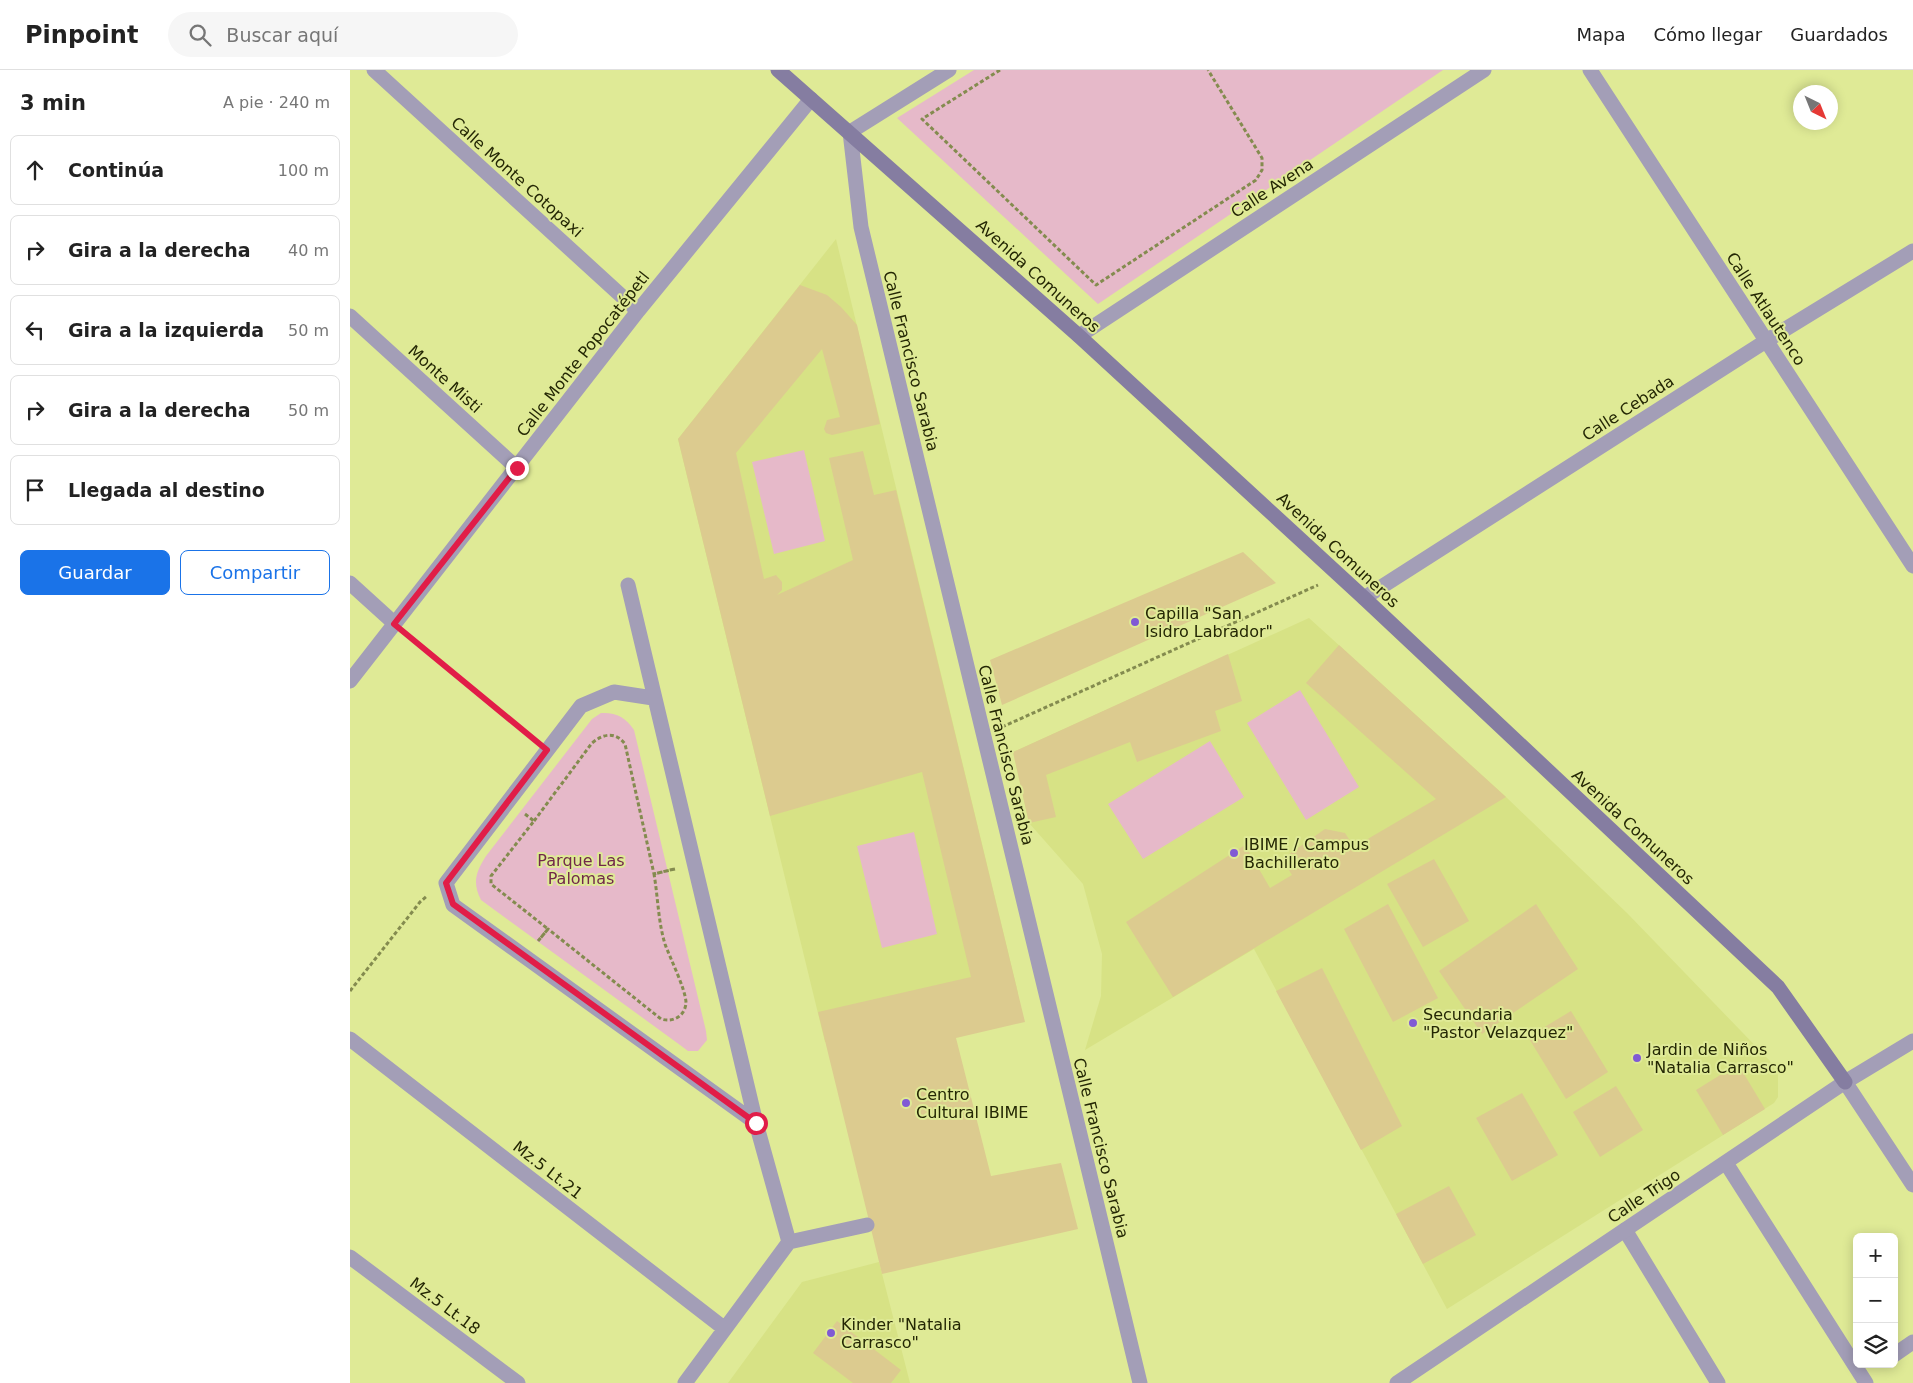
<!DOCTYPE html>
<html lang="es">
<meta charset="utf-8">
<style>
:root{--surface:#fff;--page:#f6f6f6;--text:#222;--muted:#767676;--line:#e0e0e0;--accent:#1a73e8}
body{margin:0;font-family:"DejaVu Sans",sans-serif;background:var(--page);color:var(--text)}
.controls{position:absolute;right:15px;bottom:15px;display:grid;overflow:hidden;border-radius:8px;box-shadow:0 2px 12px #0003}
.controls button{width:45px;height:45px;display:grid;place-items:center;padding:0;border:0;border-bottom:1px solid var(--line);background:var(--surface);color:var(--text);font:25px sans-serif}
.compass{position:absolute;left:1443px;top:15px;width:45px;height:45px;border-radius:50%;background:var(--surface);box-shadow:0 2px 12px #0003;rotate:137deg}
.stop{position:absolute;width:15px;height:15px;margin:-11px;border:4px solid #e11d48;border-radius:50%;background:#fff}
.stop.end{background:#e11d48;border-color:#fff;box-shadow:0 1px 5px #0008}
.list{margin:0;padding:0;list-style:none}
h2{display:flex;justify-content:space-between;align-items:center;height:65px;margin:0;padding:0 20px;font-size:21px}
h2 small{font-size:16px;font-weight:400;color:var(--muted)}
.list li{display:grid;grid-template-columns:32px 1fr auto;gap:15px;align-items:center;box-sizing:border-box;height:70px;margin:0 10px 10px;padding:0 10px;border:1px solid var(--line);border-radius:8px}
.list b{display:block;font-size:19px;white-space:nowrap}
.list em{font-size:16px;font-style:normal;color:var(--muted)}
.actions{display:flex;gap:10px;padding:15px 20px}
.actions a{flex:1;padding:11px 0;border:1px solid var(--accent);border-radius:8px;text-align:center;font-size:18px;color:var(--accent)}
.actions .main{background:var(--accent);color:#fff}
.icon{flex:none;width:28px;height:28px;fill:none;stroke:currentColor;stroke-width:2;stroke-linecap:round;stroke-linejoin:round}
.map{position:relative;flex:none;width:1563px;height:1313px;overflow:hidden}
header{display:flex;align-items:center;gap:30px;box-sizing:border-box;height:70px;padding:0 25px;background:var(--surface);border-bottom:1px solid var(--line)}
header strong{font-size:24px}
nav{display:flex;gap:28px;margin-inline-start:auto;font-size:18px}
.search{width:350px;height:45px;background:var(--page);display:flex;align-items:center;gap:12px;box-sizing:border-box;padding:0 18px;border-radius:28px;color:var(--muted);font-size:19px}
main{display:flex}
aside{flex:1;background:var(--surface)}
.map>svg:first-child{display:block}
.built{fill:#d7e285}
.green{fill:#e6b9c9}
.building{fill:#dccb8f}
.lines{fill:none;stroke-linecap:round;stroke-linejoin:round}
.path{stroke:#848b4f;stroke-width:3;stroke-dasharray:4 2.5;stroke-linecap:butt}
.minor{stroke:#a39eb7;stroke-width:15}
.tertiary{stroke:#a39eb7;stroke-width:15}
.secondary{stroke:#857da1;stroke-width:15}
.route{stroke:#e11d48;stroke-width:6}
.poi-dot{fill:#805ad4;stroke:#dfea96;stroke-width:2}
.labels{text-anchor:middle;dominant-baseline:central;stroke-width:4;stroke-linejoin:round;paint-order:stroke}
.street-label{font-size:16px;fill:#242704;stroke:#dfea96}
.poi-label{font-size:16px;fill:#242704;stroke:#dfea96;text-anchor:start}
.park-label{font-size:16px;fill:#71284a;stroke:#dfea96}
</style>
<header>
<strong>Pinpoint</strong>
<div class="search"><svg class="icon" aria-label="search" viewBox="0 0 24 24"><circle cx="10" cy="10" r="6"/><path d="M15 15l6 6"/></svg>Buscar aquí</div>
<nav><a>Mapa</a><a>Cómo llegar</a><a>Guardados</a></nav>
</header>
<main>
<aside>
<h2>3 min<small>A pie · 240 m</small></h2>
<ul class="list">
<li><svg class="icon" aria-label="ahead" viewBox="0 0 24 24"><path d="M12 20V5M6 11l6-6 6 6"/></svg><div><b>Continúa</b></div><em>100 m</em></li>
<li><svg class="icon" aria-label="right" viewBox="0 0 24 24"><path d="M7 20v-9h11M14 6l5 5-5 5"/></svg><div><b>Gira a la derecha</b></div><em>40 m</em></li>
<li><svg class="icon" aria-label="left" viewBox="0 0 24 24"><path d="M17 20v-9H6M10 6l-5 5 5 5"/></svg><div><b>Gira a la izquierda</b></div><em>50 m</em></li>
<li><svg class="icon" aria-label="right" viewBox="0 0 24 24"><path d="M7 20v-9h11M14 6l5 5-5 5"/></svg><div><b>Gira a la derecha</b></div><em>50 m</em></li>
<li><svg class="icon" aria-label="arrive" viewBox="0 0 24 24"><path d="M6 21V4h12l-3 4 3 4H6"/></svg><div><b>Llegada al destino</b></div></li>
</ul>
<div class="actions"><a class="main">Guardar</a><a>Compartir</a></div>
</aside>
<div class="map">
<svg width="1563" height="1313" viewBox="0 0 1563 1313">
<rect width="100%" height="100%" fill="#dfea96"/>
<path class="built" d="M486,169L668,923L475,972L328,369Z
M959,548L1156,727L1277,843L1420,991L1428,1005V1027L1424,1033L1097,1239L904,879L735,980L751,926L752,884L733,814L679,753L663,682Z
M529,1192L560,1313H378L452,1212Z"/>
<path class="green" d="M624,0H1093L748,234L547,48Z
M454,380L475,471L424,484L402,392Z
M950,620L1009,717L956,750L897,653Z
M251,643C265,642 276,647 284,660L356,961L357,970L348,981H338L330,975L131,830C122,812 126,802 136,786L242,649Z
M860,671L894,727L793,789L758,734Z
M564,762L587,864L532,878L507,776Z"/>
<path class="building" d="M450,215L477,225L491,237L507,255L530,354L482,365L476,363L474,359L477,350L490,347L472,279L386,383L414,509L426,505L432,512V520L427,525L503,490L479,388L513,381L524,425L546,420L675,952L606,968L641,1106L711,1093L728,1159L532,1204L468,942L621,907L572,702L420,746L328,369Z
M893,482L926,513L652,635L640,590Z
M989,575L1156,727L823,927L776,852L895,775L920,818L942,805L932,789L975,759L995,763L1004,777L1086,729L956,613Z
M878,584L892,631L865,641L871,661L787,692L780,672L696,705L706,747L679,753L663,682Z
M1084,789L1119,851L1073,877L1037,814Z
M1038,834L1088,928L1043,952L994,859Z
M1186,834L1228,899L1132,964L1089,901Z
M972,898L1052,1056L1011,1080L926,921Z
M1221,941L1258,1002L1216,1029L1178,967Z
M1388,994L1415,1039L1373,1065L1346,1020Z
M1266,1016L1293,1060L1250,1087L1223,1042Z
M1172,1023L1208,1085L1162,1111L1126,1048Z
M1099,1116L1126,1165L1073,1194L1046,1144Z
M487,1251L551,1300L541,1313H503L463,1283Z"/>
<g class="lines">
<path class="path" d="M650,0L572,49L746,215L906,110L912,100V88L858,0
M61,567L181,667
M652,657L968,515
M175,744L184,751L141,806V814L198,859L189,870
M184,751L242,673C253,664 265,661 275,674L304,804L325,799
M188,871L198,859L311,949C323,953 335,946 336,933C336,920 320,888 315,874C308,851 308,827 304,804L324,799
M0,921L70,832L77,826"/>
<path class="minor" d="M24,0L288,241
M599,0L500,62L511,157L790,1313
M1240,0L1563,496
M0,246L167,398
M729,266L1134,0
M0,513L44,553
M278,515L406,1053L439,1172
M1014,528L1416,271L1563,181
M0,611L288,241L461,29
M303,628L264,622L231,636L96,813L103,835L406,1053
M0,969L375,1259
M1563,971L1495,1012L1563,1115
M1376,1093L1516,1313
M1275,1160L1368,1313
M0,1187L168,1313
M1544,1285L1563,1272
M335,1313L439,1172L517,1155"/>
<path class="tertiary" d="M1047,1313L1495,1012"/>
<path class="secondary" d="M428,0L729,266L1014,528L1428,917L1495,1012"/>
</g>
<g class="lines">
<path class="route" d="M167,398L44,554L197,680L96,813L103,834L406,1053"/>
</g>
<g class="poi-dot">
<circle cx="785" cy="552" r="5"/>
<circle cx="884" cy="783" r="5"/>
<circle cx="1063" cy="953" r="5"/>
<circle cx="1287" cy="988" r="5"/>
<circle cx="556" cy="1033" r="5"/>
<circle cx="481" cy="1263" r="5"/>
</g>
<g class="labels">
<g class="street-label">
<text transform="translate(167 107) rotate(42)">Calle Monte Cotopaxi</text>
<text transform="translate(922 118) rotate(-33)">Calle Avena</text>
<text transform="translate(688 206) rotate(42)">Avenida Comuneros</text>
<text transform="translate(1416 239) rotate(57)">Calle Atlautenco</text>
<text transform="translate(233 284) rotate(-52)">Calle Monte Popocatépetl</text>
<text transform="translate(561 291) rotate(76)">Calle Francisco Sarabia</text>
<text transform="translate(95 309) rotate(42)">Monte Misti</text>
<text transform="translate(1278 338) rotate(-33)">Calle Cebada</text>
<text transform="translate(988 480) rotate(43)">Avenida Comuneros</text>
<text transform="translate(656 685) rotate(76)">Calle Francisco Sarabia</text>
<text transform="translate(1283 757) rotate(43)">Avenida Comuneros</text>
<text transform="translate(751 1078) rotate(76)">Calle Francisco Sarabia</text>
<text transform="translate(198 1100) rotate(38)">Mz.5 Lt.21</text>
<text transform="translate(1294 1126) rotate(-34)">Calle Trigo</text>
<text transform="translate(95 1236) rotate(37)">Mz.5 Lt.18</text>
</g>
<g class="poi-label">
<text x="795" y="543">Capilla "San<tspan x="795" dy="18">Isidro Labrador"</tspan></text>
<text x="894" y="774">IBIME / Campus<tspan x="894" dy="18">Bachillerato</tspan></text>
<text x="1073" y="944">Secundaria<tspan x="1073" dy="18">"Pastor Velazquez"</tspan></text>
<text x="1297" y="979">Jardin de Niños<tspan x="1297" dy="18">"Natalia Carrasco"</tspan></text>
<text x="566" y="1024">Centro<tspan x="566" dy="18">Cultural IBIME</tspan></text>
<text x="491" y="1254">Kinder "Natalia<tspan x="491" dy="18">Carrasco"</tspan></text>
</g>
<g class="park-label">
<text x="231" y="790">Parque Las<tspan x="231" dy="18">Palomas</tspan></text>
</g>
</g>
</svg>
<div class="controls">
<button>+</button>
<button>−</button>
<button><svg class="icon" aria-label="layers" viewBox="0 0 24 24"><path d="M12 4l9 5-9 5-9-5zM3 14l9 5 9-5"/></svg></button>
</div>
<svg class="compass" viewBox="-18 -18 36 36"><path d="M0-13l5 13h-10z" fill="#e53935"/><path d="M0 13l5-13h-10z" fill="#767676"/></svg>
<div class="stop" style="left:406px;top:1053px"></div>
<div class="stop end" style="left:167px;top:398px"></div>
</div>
</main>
